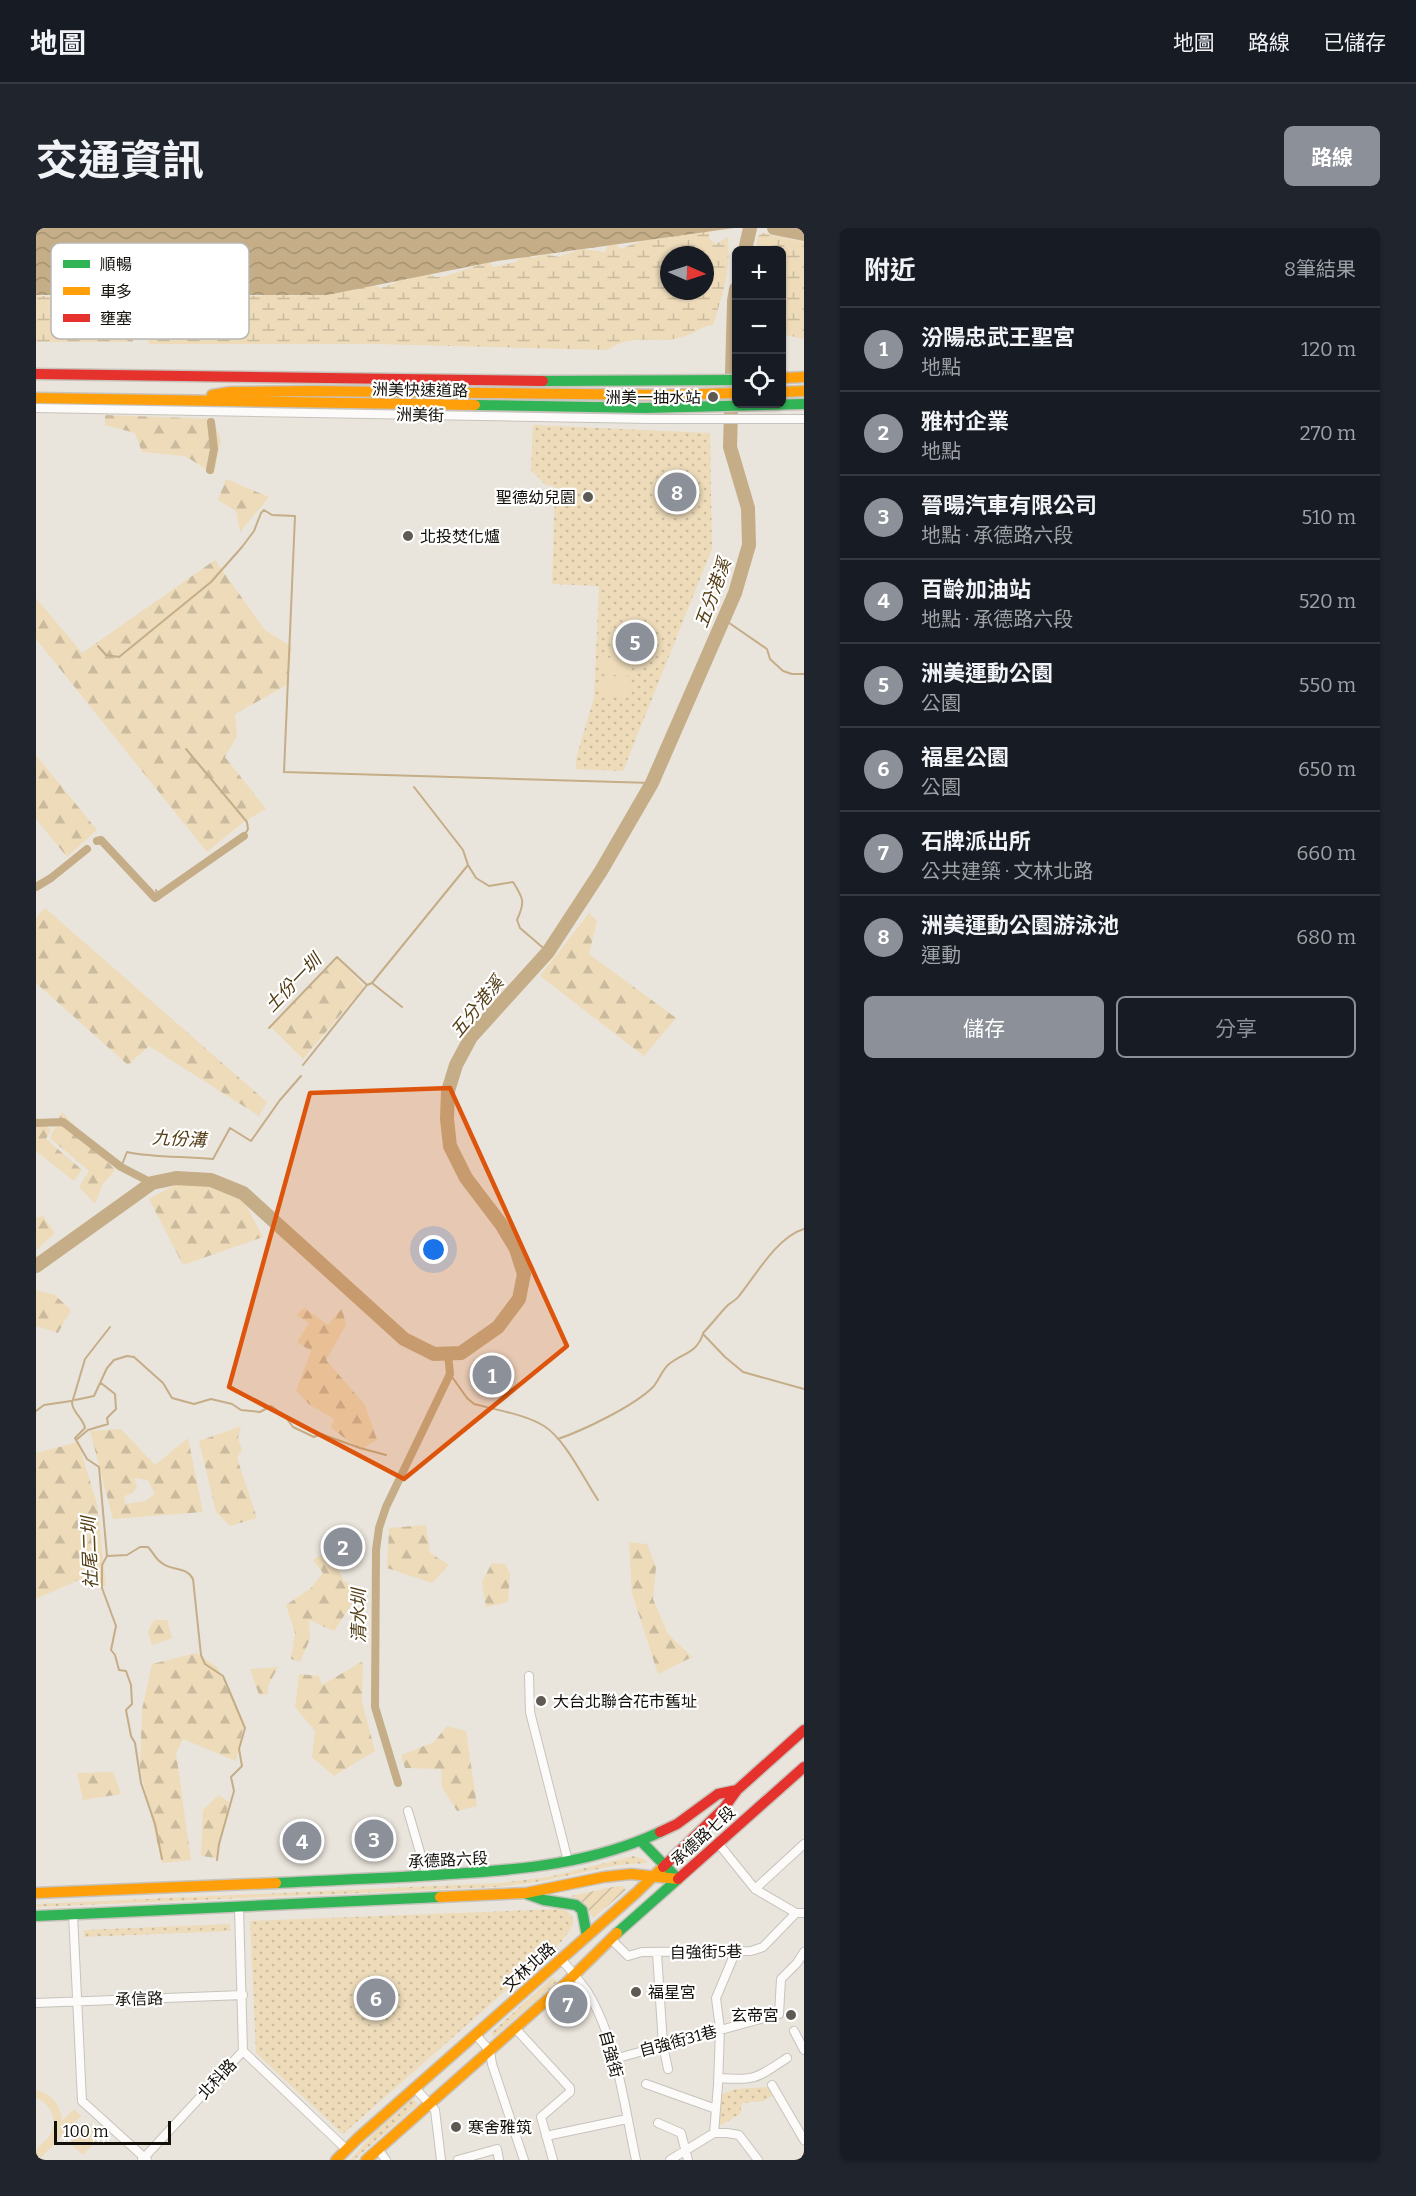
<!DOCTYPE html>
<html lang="zh-TW">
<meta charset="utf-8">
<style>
:root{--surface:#171b24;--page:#20242c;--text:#f1f3f6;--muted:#9ea1a6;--line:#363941;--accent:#8c9099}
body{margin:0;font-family:Bitter,"Noto Sans TC",serif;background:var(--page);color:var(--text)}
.controls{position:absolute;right:18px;top:18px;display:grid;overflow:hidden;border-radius:9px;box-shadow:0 2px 4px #0004}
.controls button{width:54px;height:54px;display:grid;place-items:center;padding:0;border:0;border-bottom:2px solid var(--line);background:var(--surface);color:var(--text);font:30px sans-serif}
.compass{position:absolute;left:624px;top:18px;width:54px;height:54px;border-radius:50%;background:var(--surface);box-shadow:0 2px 4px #0004;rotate:93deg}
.scale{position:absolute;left:18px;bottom:15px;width:117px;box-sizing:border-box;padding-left:6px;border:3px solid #120f09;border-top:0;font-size:16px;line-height:21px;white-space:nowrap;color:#120f09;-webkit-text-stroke:4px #fff;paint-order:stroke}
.you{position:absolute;left:398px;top:1022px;width:21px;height:21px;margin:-15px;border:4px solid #fff;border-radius:50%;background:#1a73e8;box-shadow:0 0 0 9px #1a73e833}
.badge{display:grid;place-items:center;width:39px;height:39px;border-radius:50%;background:var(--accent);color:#fff;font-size:20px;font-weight:700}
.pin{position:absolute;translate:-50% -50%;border:3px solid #fff;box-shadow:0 2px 6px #0006}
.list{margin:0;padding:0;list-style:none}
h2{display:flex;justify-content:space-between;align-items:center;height:78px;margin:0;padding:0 24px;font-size:26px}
h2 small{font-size:20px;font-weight:400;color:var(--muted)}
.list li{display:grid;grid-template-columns:39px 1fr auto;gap:18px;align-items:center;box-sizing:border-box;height:84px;padding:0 24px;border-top:2px solid var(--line)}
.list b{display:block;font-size:22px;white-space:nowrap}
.list p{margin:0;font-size:20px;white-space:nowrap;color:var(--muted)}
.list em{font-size:20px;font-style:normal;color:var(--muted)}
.actions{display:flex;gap:12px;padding:18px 24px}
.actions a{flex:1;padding:14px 0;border:2px solid var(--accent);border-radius:9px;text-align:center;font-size:21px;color:var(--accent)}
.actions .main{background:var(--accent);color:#fff}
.icon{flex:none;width:33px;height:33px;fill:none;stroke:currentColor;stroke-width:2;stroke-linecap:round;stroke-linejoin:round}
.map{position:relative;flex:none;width:768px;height:1932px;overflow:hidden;border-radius:9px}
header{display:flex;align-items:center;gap:36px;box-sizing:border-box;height:84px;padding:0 30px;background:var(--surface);border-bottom:2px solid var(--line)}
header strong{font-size:28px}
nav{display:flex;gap:33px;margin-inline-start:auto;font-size:21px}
.intro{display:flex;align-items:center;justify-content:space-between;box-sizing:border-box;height:144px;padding:0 36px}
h1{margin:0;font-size:42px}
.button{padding:15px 27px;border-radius:9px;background:var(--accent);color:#fff;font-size:21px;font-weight:700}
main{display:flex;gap:36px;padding:0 36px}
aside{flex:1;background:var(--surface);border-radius:9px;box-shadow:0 2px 4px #0004}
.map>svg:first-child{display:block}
.grass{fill:url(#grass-dots)}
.forest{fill:url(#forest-firs);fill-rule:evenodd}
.wetland{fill:url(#wetland-marsh);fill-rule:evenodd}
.garden{fill:url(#garden-furrows)}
.pitch{fill:#eddbba}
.water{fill:url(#water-waves)}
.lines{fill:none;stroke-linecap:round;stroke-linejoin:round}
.stream{stroke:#c4ad87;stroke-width:2}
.canal{stroke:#c4ad87;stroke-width:8}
.river{stroke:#c4ad87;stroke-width:14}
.street-casing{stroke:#c7c3bc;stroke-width:10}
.fast-casing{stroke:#c7c3bc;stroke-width:13}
.slow-casing{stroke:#c7c3bc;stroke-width:13}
.jam-casing{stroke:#c7c3bc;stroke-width:13}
.street{stroke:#fcfbfa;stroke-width:8}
.fast{stroke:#30b455;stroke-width:10}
.slow{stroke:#ff9f0a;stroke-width:10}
.jam{stroke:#e5322d;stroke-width:10}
.marked{fill:#dd550c;fill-opacity:0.2;stroke:#dd550c;stroke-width:4.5;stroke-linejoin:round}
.poi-dot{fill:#5e5a53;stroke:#fff;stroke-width:2}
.labels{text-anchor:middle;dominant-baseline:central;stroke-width:4.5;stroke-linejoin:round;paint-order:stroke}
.street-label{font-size:16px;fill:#120f09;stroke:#fff}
.poi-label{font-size:16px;fill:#120f09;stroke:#fff;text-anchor:start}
.water-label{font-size:18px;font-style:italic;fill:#543e15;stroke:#fff}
.key{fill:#fff;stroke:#b8b7b5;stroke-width:1.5}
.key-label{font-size:16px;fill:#120f09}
</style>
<header>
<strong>地圖</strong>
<nav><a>地圖</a><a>路線</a><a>已儲存</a></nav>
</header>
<div class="intro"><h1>交通資訊</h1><a class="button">路線</a></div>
<main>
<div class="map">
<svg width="768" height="1932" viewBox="0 0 768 1932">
<defs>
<pattern id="grass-dots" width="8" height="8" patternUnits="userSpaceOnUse" patternTransform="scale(1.5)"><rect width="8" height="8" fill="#eddbba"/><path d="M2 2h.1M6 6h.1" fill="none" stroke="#cabb9f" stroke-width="1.8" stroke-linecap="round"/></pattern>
<pattern id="forest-firs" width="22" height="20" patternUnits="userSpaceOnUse" patternTransform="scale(1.5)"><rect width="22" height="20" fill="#eddbba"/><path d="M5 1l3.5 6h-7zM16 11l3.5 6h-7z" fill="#cabb9f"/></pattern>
<pattern id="wetland-marsh" width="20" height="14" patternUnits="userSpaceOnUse" patternTransform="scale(1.5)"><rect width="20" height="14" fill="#eddbba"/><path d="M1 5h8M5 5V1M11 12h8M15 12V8" fill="none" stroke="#cabb9f"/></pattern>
<pattern id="garden-furrows" width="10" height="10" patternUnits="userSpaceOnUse" patternTransform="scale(1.5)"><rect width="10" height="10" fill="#eddbba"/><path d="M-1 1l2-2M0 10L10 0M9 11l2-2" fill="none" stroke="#cabb9f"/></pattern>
<pattern id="water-waves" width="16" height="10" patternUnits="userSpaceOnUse" patternTransform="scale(1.5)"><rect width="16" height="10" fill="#c4ad87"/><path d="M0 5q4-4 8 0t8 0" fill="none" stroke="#a79473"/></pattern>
</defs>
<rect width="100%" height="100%" fill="#eae5dc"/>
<path class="grass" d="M497,197L674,205L676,321L587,543L540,541V530L558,470L563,358L516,356L519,258L510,257L495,242Z
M598,1628L608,1631L612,1635L581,1637L507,1653L462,1659L1,1679V1676L463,1655L512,1649Z
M524,1681C548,1689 534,1702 524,1715L307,1906L220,1825L214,1693Z
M194,1696L195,1703L48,1709V1702Z
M517,1749L521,1754L459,1808H457L456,1804Z
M733,1859L738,1867L727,1873L706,1875L704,1886L683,1898L686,1866L700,1861Z
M377,1871L382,1876L318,1932H314L337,1906Z"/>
<path class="forest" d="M69,187L177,191L185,212L178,246L149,228L106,224L99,205L69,197Z
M190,251L233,269L204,304L200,283L182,272Z
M179,332L229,402L256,419L251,457L199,486L201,508L189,529L230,581L209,593L171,624L0,411V370L46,425Z
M0,527L61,602L31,629L0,591Z
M9,680L231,874L223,888L113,818L92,837L0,755V690Z
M553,685L561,693L553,726L640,790L608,828L504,748Z
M302,730L328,759L267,831L234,798Z
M26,884L79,942L67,956L59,976L43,959L53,943L14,910Z
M0,889L15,902L10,911L46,942L38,953L0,923Z
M146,953L189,960L210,977L227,1009L147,1037L113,971Z
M7,988L19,1005L0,1022V990Z
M0,1062L19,1067L35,1082L22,1105L0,1098Z
M268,1080L292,1097L306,1080L310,1097L290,1132L329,1177L341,1212L325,1222L295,1200L298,1191L274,1177L260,1163L275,1123L261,1114L273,1095L260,1087Z
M205,1198L202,1210L206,1222L201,1230L221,1290L194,1298L180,1284L163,1213Z
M85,1201L119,1237L152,1210L167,1284L77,1291L54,1203ZM98,1250L112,1252L119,1266L109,1273L89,1276L88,1268L97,1265L101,1259Z
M42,1214L61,1276L70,1358L45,1351L0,1371V1225Z
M390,1297L394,1325L413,1337L396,1355L351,1340L353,1300Z
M593,1314L611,1316L620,1339L617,1371L632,1406L656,1429L622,1446L596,1365Z
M293,1322L308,1353L325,1362L298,1403L273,1392L274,1411L264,1434L255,1431L259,1405L250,1377L275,1360L287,1345L277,1332Z
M456,1335L469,1336L474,1346L472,1374L450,1379L446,1354Z
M118,1392H131L136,1410L116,1417L112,1404Z
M160,1425L181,1439L208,1496L200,1533L147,1511L140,1525L155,1632L126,1635L104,1540L106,1482L116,1436Z
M327,1433L326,1474L339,1523L298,1548L276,1529L279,1503L259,1479L263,1446L283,1448L286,1457Z
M242,1439L232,1458V1466L223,1467L214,1441Z
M411,1498L430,1503L441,1578L421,1583L406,1559L405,1541L369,1540L365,1527L398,1514Z
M77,1544L85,1566L47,1572L41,1545Z
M183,1567L193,1574L181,1630L165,1628L167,1582Z"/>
<path class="wetland" d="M673,3V11L680,16L692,9C695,44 687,65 677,97C665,98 658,106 646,109C620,118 598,103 572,122L338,116H113L109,98L110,78C128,64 143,65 164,73L165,80L160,101L167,104L177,99L174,91L176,79L196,67L226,68L234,63L256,68L338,57L344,60L360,55L362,48L367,47L371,52L390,44L399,49L410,48L452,34L458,39L480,34L488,26H493L496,30L510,26L522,29L546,21L569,24L572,17H581L584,21L622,7ZM633,27H669V63H633Z
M727,5L768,14V111L746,106V22H720L722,8Z
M95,66L97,68C93,87 97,96 97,114H0V67L21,70Z"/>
<path class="garden" d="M581,1658H586L590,1662L557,1690C552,1680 547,1671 535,1668Z"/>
<path class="pitch" d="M565,429L596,431L595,448L564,446Z
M564,449L595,451L594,468L564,466Z
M0,1862C17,1866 24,1877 26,1893L38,1881L45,1888L3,1932H0V1922C4,1917 11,1912 14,1907C23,1892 15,1876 0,1870Z
M53,1895L66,1907L47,1927L34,1915Z"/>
<path class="water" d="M0,0H698L461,33L291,67H0Z"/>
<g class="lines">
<path class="stream" d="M686,390L731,421L734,431L747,443L756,446H768
M62,418L70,427L83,429L175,354L206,319L218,303L225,285L228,282L236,287L259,288L248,544L616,555
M150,521L211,594L212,601L208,608
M378,559L427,622L432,637L440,650L453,658L477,654C488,671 489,674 481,692L484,700L512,724
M120,662L123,671
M336,755L366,779
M233,800L301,729L331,757
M267,837L331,757L336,755L432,637
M85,939L91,924C118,930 148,928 177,931L194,900L215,913L244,872L265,848
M74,1099L49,1131L36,1175C37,1185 47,1190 49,1200L39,1210L51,1231L63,1239L71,1328L66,1337V1360L80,1398L75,1422L79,1427L83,1442L90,1443L95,1457L96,1476L90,1482L95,1508L99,1515L105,1555L119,1596L126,1631
M667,1105C676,1096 683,1086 692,1077C696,1074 700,1072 703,1068C720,1047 741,1009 768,1001
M414,1146L431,1170L438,1176C460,1182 488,1186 508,1198C529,1211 548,1251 562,1272
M39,1172L58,1168L71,1140L78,1132L91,1128L98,1129L127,1155L136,1170L158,1176L175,1171L196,1176L205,1182L224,1184L235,1178L248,1187L257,1199L278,1209L285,1206L324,1220L350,1227
M0,1183L8,1177L35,1173
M522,1211C548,1202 598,1178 617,1159C623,1152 626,1142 633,1136C648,1124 660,1126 667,1106L689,1129L707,1144L768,1161
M40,1212L52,1202L72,1196L71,1190L80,1181L79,1166L65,1155
M71,1328L91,1327L104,1319H112C117,1324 120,1332 126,1335C135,1343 150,1338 157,1351L165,1427L169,1436L187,1448L209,1500L203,1521L206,1538L195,1549L198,1563L183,1616L181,1632"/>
<path class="canal" d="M174,242L178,221L175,194
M61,613L65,612L119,670L208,608
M0,659L15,650L51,621
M0,895L27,894L85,939L116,955
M362,1555L339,1479L340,1322L343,1300L350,1279L414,1146L412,1126"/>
<path class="river" d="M738,0L768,6
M709,22L714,0
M0,1038L116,955L140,950L175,952L207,965L368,1111L398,1126L425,1125L462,1099L483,1071L488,1046L480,1021L465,996L430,950L414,918L411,891L412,863L420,837L435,809L512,724L565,643L616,555L699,365L713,317L712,280L694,219L698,73L700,61"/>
<defs>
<path id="street" d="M0,180L614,191H768
M493,1448L494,1484L532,1633
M372,1583L391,1648
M682,1615L719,1661L760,1685
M719,1661L768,1616
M37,1686L46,1873L111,1932
M575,1711L592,1728L606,1724L715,1723L727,1719L760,1685H768
M621,1725L627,1817L632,1841
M525,1731C534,1741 543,1752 551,1763C581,1812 588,1877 600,1932
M0,1775L207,1767
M479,1800L534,1860V1864L505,1889L517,1932
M758,1803L768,1822
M439,1806L454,1823L456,1836L488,1932
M207,1823L311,1922
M578,1831L743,1786L745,1751L761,1735L768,1724
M683,1850C719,1853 721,1850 751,1830
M610,1856L680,1881
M736,1857L768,1912
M379,1860L399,1882L405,1932
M622,1895L645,1905L652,1932
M678,1905H691L703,1907L722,1932
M510,1908L591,1891
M342,1921L350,1932
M106,1932L207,1823L203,1680
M422,1932L461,1921L463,1932
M634,1932L678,1905L682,1857L684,1801L680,1770L699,1725"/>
<path id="fast" d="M507,153L700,152
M439,177L609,180L768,176
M605,1613L642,1651
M240,1655C298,1652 356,1650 414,1646C485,1642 558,1635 624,1604
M491,1666L508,1672L540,1677L546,1682L551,1708
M0,1688L404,1669
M581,1705L642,1651"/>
<path id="slow" d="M746,150L768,149
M746,164L768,163
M176,167L194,164L274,163L627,167L700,165
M0,170L439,177
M0,1665L240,1655
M404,1669L490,1665L568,1649L595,1646L642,1651
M300,1932L322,1910L600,1665L627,1639
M330,1932L530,1755L581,1705"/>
<path id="jam" d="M0,146L507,153
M624,1604L641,1596L682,1566L701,1562L768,1502
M627,1639L688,1580L701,1562
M642,1651L768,1539"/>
</defs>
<use href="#street" class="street-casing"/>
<use href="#fast" class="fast-casing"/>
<use href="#slow" class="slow-casing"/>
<use href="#jam" class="jam-casing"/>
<use href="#street" class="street"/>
<use href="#fast" class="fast"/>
<use href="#slow" class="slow"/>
<use href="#jam" class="jam"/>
</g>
<path class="marked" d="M414,860L531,1118L368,1251L193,1159L274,865Z"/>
<g class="poi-dot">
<circle cx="677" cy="169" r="6"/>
<circle cx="552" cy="269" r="6"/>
<circle cx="372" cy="308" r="6"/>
<circle cx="505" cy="1473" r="6"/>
<circle cx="600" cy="1764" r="6"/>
<circle cx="755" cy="1787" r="6"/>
<circle cx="420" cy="1899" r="6"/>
</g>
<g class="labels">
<g class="street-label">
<text transform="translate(384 162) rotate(1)">洲美快速道路</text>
<text transform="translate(384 187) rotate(1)">洲美街</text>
<text transform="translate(667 1608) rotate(-42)">承德路七段</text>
<text transform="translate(412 1632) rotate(-3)">承德路六段</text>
<text transform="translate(670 1724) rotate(-1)">自強街5巷</text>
<text transform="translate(493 1739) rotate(-42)">文林北路</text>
<text transform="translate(103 1771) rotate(-2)">承信路</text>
<text transform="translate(642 1813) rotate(-15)">自強街31巷</text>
<text transform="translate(575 1826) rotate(75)">自強街</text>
<text transform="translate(181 1851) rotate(-47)">北科路</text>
</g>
<g class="poi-label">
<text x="665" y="169" text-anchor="end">洲美一抽水站</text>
<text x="540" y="269" text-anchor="end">聖德幼兒園</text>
<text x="384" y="308">北投焚化爐</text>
<text x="517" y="1473">大台北聯合花市舊址</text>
<text x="612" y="1764">福星宮</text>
<text x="743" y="1787" text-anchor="end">玄帝宮</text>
<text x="432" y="1899">寒舍雅筑</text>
</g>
<g class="water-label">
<text transform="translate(677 365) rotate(-70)">五分港溪</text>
<text transform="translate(257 755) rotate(-46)">土份一圳</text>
<text transform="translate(441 779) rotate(-51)">五分港溪</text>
<text transform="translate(143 911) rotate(3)">九份溝</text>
<text transform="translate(54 1325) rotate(-92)">社尾二圳</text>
<text transform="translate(323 1388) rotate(-90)">清水圳</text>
</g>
</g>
<rect x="15" y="15" width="198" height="96" rx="9" class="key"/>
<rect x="27" y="32" width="27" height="8" fill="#30b455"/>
<rect x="27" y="59" width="27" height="8" fill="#ff9f0a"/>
<rect x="27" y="86" width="27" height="8" fill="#e5322d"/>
<g class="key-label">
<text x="64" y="42">順暢</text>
<text x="64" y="69">車多</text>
<text x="64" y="96">壅塞</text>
</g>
</svg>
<div class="controls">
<button>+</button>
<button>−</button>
<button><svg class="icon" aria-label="locate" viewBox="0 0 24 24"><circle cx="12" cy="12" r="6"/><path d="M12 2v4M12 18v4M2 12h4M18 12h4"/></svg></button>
</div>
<svg class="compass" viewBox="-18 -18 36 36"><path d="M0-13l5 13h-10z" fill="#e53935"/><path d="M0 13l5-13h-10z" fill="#9ea1a6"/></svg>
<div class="scale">100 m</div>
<div class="you"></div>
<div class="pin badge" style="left:456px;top:1147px">1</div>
<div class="pin badge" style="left:307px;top:1319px">2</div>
<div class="pin badge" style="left:338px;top:1611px">3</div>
<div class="pin badge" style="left:266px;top:1613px">4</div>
<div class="pin badge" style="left:599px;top:414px">5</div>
<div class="pin badge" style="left:340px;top:1770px">6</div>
<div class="pin badge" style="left:532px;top:1776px">7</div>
<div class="pin badge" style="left:641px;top:264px">8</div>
</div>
<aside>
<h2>附近<small>8筆結果</small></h2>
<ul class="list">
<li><span class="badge">1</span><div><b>汾陽忠武王聖宮</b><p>地點</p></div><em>120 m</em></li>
<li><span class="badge">2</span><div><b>雅村企業</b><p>地點</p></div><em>270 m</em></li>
<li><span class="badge">3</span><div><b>晉暘汽車有限公司</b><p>地點 · 承德路六段</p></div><em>510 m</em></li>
<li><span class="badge">4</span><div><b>百齡加油站</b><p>地點 · 承德路六段</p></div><em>520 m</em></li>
<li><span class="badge">5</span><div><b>洲美運動公園</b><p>公園</p></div><em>550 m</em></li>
<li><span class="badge">6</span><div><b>福星公園</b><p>公園</p></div><em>650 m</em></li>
<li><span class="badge">7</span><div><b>石牌派出所</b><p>公共建築 · 文林北路</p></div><em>660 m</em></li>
<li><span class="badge">8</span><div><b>洲美運動公園游泳池</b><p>運動</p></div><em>680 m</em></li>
</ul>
<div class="actions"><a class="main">儲存</a><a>分享</a></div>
</aside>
</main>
